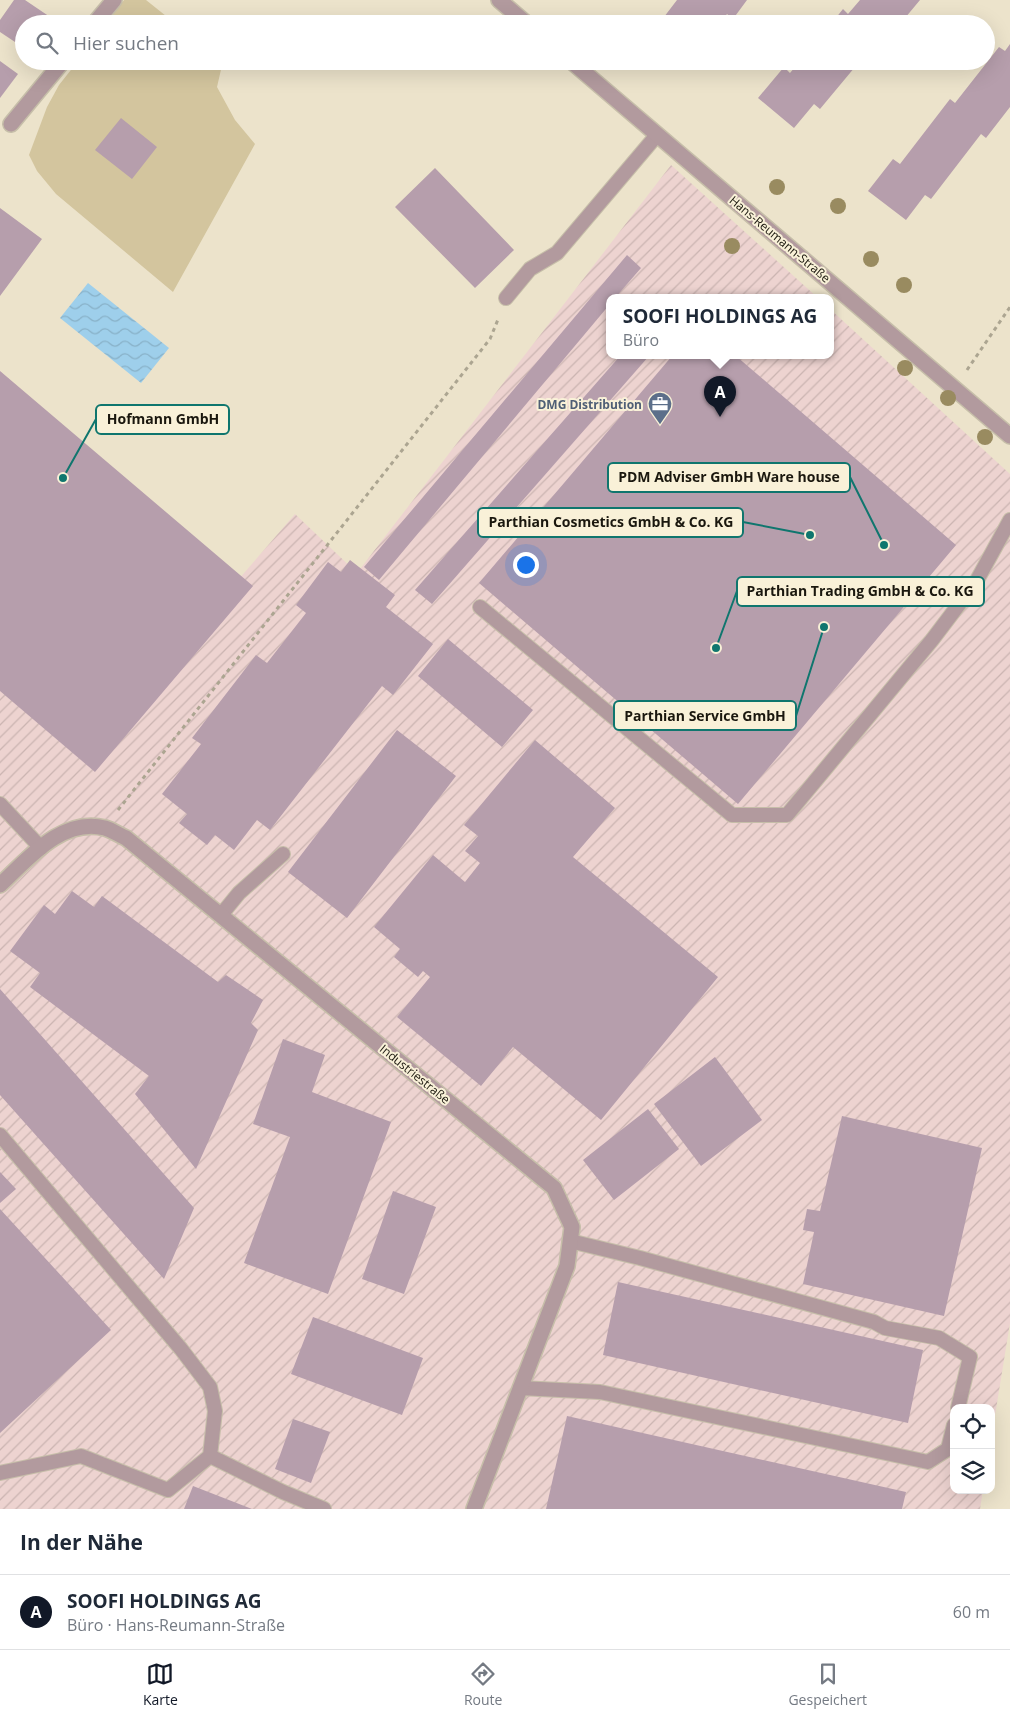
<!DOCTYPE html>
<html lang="de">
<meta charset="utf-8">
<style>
:root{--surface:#fff;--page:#f2f2f3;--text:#1f2937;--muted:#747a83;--line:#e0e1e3;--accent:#111827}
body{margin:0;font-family:"Open Sans",sans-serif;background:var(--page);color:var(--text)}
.controls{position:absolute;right:15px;bottom:15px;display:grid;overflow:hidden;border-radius:10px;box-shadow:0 5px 20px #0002}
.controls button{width:45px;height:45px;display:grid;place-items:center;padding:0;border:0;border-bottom:1px solid var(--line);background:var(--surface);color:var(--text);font:25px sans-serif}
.you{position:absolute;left:525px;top:564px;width:18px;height:18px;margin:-12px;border:4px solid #fff;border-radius:50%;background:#1a73e8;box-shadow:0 0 0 8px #1a73e833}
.badge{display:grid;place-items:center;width:32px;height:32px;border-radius:50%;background:var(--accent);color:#fff;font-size:16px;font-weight:700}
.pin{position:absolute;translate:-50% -41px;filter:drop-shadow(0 1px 2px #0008)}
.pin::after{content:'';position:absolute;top:26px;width:18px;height:15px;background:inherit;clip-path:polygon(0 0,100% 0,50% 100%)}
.popup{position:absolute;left:606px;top:294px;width:228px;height:65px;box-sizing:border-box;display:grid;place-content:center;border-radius:10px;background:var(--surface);filter:drop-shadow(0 1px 4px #0005);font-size:16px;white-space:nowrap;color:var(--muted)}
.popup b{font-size:19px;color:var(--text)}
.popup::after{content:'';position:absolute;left:50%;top:100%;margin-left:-10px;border:10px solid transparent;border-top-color:var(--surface)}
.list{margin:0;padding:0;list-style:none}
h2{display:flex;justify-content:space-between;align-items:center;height:65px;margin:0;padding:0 20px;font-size:21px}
h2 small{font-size:16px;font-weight:400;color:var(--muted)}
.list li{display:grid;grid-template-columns:32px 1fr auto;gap:15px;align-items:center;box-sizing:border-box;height:75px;padding:0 20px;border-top:1px solid var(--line)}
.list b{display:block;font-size:19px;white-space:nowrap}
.list p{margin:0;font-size:16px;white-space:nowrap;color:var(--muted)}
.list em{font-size:16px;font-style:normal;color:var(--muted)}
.icon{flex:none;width:28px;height:28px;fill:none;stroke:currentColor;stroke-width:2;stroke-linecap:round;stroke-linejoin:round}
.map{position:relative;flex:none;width:1010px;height:1509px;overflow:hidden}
.search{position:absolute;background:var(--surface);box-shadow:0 5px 20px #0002;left:15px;right:15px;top:15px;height:55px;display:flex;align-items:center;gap:12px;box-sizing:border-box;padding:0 18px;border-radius:28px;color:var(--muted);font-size:19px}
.sheet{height:140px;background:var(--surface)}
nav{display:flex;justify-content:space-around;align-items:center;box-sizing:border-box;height:70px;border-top:1px solid var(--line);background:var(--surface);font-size:14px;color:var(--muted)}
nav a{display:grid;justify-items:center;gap:2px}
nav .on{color:var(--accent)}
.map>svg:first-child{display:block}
.industrial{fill:url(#industrial-furrows)}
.grass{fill:#d3c59e}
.water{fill:url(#water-waves)}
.building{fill:#b69eac}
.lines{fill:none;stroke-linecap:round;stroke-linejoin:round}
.service-casing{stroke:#c6bea9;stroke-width:16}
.minor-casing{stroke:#c6bea9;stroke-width:18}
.path{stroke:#aca591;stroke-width:3;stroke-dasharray:4 4;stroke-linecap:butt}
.service{stroke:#b29a9e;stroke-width:14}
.minor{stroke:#b29a9e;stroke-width:15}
.tree{fill:#998b60}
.labels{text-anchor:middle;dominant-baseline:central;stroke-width:4;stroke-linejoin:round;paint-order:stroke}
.street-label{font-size:12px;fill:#1a170e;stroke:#f9f1d8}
.service-label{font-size:12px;font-weight:bold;fill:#4e5e75;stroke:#f9f1d8;text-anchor:end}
.leader{fill:none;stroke:#0f766e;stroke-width:2}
.callout-dot{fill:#0f766e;stroke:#f9f1d8;stroke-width:2}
.callout{fill:#f9f1d8;stroke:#0f766e;stroke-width:2}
.callout-label{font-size:14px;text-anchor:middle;font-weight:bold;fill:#1a170e}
</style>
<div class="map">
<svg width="1010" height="1509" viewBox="0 0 1010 1509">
<defs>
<pattern id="industrial-furrows" width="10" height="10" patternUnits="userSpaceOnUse" patternTransform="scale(1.25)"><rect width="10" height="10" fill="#edd3d0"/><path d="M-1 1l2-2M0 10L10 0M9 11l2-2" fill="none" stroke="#cbb4b1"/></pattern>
<pattern id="water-waves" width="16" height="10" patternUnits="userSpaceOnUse" patternTransform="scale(1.25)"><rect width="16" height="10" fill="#9ecfeb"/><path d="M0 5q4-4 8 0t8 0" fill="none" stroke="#88b1c8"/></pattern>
</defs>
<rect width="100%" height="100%" fill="#ece3cb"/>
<path class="industrial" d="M671,165L818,298H610V356H830V309L1010,474V1323L991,1440V1408H954V1490H983L980,1509H0V371L238,580L295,514L357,573Z"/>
<path class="grass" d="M124,0H146L176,24H106Z
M78,61H223L217,87L235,120L255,144L173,292L56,194L37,171L29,155L47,107L59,85Z"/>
<path class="water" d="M88,283L169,348L141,383L60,318Z"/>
<path class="building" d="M14,0H25L56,21L54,24H24V48L0,32V20Z
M677,0H747L733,19L727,14L719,24H672L664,17Z
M860,0H920L900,24H831L843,9L848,14Z
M1010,44V107L986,138L981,134L931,199L925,195L906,220L868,191L893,159L900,164L950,99L955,103L999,47L1005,51Z
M0,61L18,74L0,98Z
M800,61H860L820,109L814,104L794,128L758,98L784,67L790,73Z
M121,118L157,147L132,179L95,150Z
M435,168L514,250L475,288L395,207Z
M0,208L42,239L0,296Z
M627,255L641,268L615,298H610V304L379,580L364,567Z
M620,356H649L432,604L415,590Z
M672,356H736L956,545L738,804L479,583Z
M0,371L253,586L95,772L0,691Z
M350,560L395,595L386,607L433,644L393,695L382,686L270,830L257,820L234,850L215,835L207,845L179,823L187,814L162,794L201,744L192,738L256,655L267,663L306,613L296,605L328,562L341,572Z
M448,639L533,710L502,747L418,676Z
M397,730L456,776L347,918L288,872Z
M535,740L615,808L573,857L718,977L601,1120L513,1047L481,1086L397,1017L430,977L423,971L418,977L394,957L400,949L374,927L433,855L465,882L480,863L465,851L478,836L464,825Z
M72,891L94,907L102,896L218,982L226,975L263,1000L251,1023L258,1030L196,1169L135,1094L149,1076L30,987L40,973L10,951L44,905L55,914Z
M0,989L194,1208L164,1279L0,1095Z
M283,1039L325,1055L312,1092L391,1122L328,1294L244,1263L290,1137L253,1124Z
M715,1057L762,1120L701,1166L654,1104Z
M648,1109L679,1149L614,1200L583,1160Z
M842,1116L982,1148L944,1316L803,1284L814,1232L803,1230L807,1209L820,1211Z
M0,1172L16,1189L0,1203Z
M393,1191L436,1207L404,1294L362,1279Z
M0,1209L111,1330L0,1433Z
M618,1282L923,1350L908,1423L603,1355Z
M313,1317L423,1358L402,1415L291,1374Z
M567,1416L906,1492L902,1509H546Z
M293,1419L330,1432L311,1483L275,1469Z
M193,1486L252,1509H184Z"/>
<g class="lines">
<defs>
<path id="service" d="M506,298L530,269L557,253L657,135
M480,607L732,815H787L932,640L976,582L1010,520
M0,804L41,848
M221,915L239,893L283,854
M0,1135L181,1349L210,1387L215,1411L210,1456
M570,1241L640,1258L874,1322L885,1328L939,1338L970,1357L958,1408
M520,1388L600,1392L928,1462L948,1449L954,1425
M0,1473L81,1456L168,1490L210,1456L283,1492L324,1509"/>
<path id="minor" d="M499,0L527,24
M94,24L114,0
M571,61L1010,436
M11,124L63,61
M0,885C28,859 62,817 105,828C112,830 119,835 126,838L554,1188L572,1227L567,1266L474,1509"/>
</defs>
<use href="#service" class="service-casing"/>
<use href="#minor" class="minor-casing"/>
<path class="path" d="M967,370L1010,307
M118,810L490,339L499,317"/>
<use href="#service" class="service"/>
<use href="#minor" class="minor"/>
</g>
<g class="tree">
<circle cx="777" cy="187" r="8"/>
<circle cx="838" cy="206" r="8"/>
<circle cx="732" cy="246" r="8"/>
<circle cx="871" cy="259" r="8"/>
<circle cx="904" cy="285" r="8"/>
<circle cx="905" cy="368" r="8"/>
<circle cx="948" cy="398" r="8"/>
<circle cx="985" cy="437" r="8"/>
</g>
<defs>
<symbol id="office-pin" viewBox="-11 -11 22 30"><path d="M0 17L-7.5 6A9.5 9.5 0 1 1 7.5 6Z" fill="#5c6f8a" stroke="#f9f1d8"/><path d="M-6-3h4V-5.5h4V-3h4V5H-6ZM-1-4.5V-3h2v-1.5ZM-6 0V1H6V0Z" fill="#fff"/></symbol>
</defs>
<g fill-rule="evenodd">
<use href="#office-pin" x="646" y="390" width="28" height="38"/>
</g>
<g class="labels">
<g class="street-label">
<text transform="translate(780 239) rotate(40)">Hans-Reumann-Straße</text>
<text transform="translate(415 1074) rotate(39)">Industriestraße</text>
</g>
<g class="service-label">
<text x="642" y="404">DMG Distribution</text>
</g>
</g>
<path class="leader" d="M63 478L96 419M884 545L850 477M810 535L743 522M716 648L737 591M824 627L796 716"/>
<g class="callout-dot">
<circle cx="63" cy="478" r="5"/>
<circle cx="884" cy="545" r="5"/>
<circle cx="810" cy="535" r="5"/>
<circle cx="716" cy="648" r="5"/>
<circle cx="824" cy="627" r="5"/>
</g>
<g class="callout">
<rect x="96" y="405" width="133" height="29" rx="5"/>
<rect x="608" y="463" width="242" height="29" rx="5"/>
<rect x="478" y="508" width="265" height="29" rx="5"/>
<rect x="737" y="577" width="247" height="29" rx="5"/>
<rect x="614" y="701" width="182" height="29" rx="5"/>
</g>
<g class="callout-label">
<text x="163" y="424">Hofmann GmbH</text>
<text x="729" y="482">PDM Adviser GmbH Ware house</text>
<text x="611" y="527">Parthian Cosmetics GmbH &amp; Co. KG</text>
<text x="860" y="596">Parthian Trading GmbH &amp; Co. KG</text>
<text x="705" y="721">Parthian Service GmbH</text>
</g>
</svg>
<div class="controls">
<button><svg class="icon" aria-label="locate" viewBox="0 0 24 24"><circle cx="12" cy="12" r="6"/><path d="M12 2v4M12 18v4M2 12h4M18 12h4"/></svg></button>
<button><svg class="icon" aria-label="layers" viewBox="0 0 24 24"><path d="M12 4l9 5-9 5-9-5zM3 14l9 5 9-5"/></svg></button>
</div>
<div class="you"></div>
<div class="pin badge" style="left:720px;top:417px">A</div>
<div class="popup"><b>SOOFI HOLDINGS AG</b>Büro</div>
<div class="search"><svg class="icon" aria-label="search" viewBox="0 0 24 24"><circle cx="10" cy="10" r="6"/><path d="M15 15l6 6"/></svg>Hier suchen</div>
</div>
<section class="sheet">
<h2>In der Nähe<small></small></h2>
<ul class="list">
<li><span class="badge">A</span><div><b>SOOFI HOLDINGS AG</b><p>Büro · Hans-Reumann-Straße</p></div><em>60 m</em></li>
</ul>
</section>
<nav>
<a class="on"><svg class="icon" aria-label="map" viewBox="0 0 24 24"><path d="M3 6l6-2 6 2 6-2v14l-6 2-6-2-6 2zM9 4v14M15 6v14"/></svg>Karte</a>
<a><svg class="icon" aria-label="directions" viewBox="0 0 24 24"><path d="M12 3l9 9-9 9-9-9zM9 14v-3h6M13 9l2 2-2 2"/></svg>Route</a>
<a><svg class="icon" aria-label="saved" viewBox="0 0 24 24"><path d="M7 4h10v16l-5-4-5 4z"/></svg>Gespeichert</a>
</nav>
